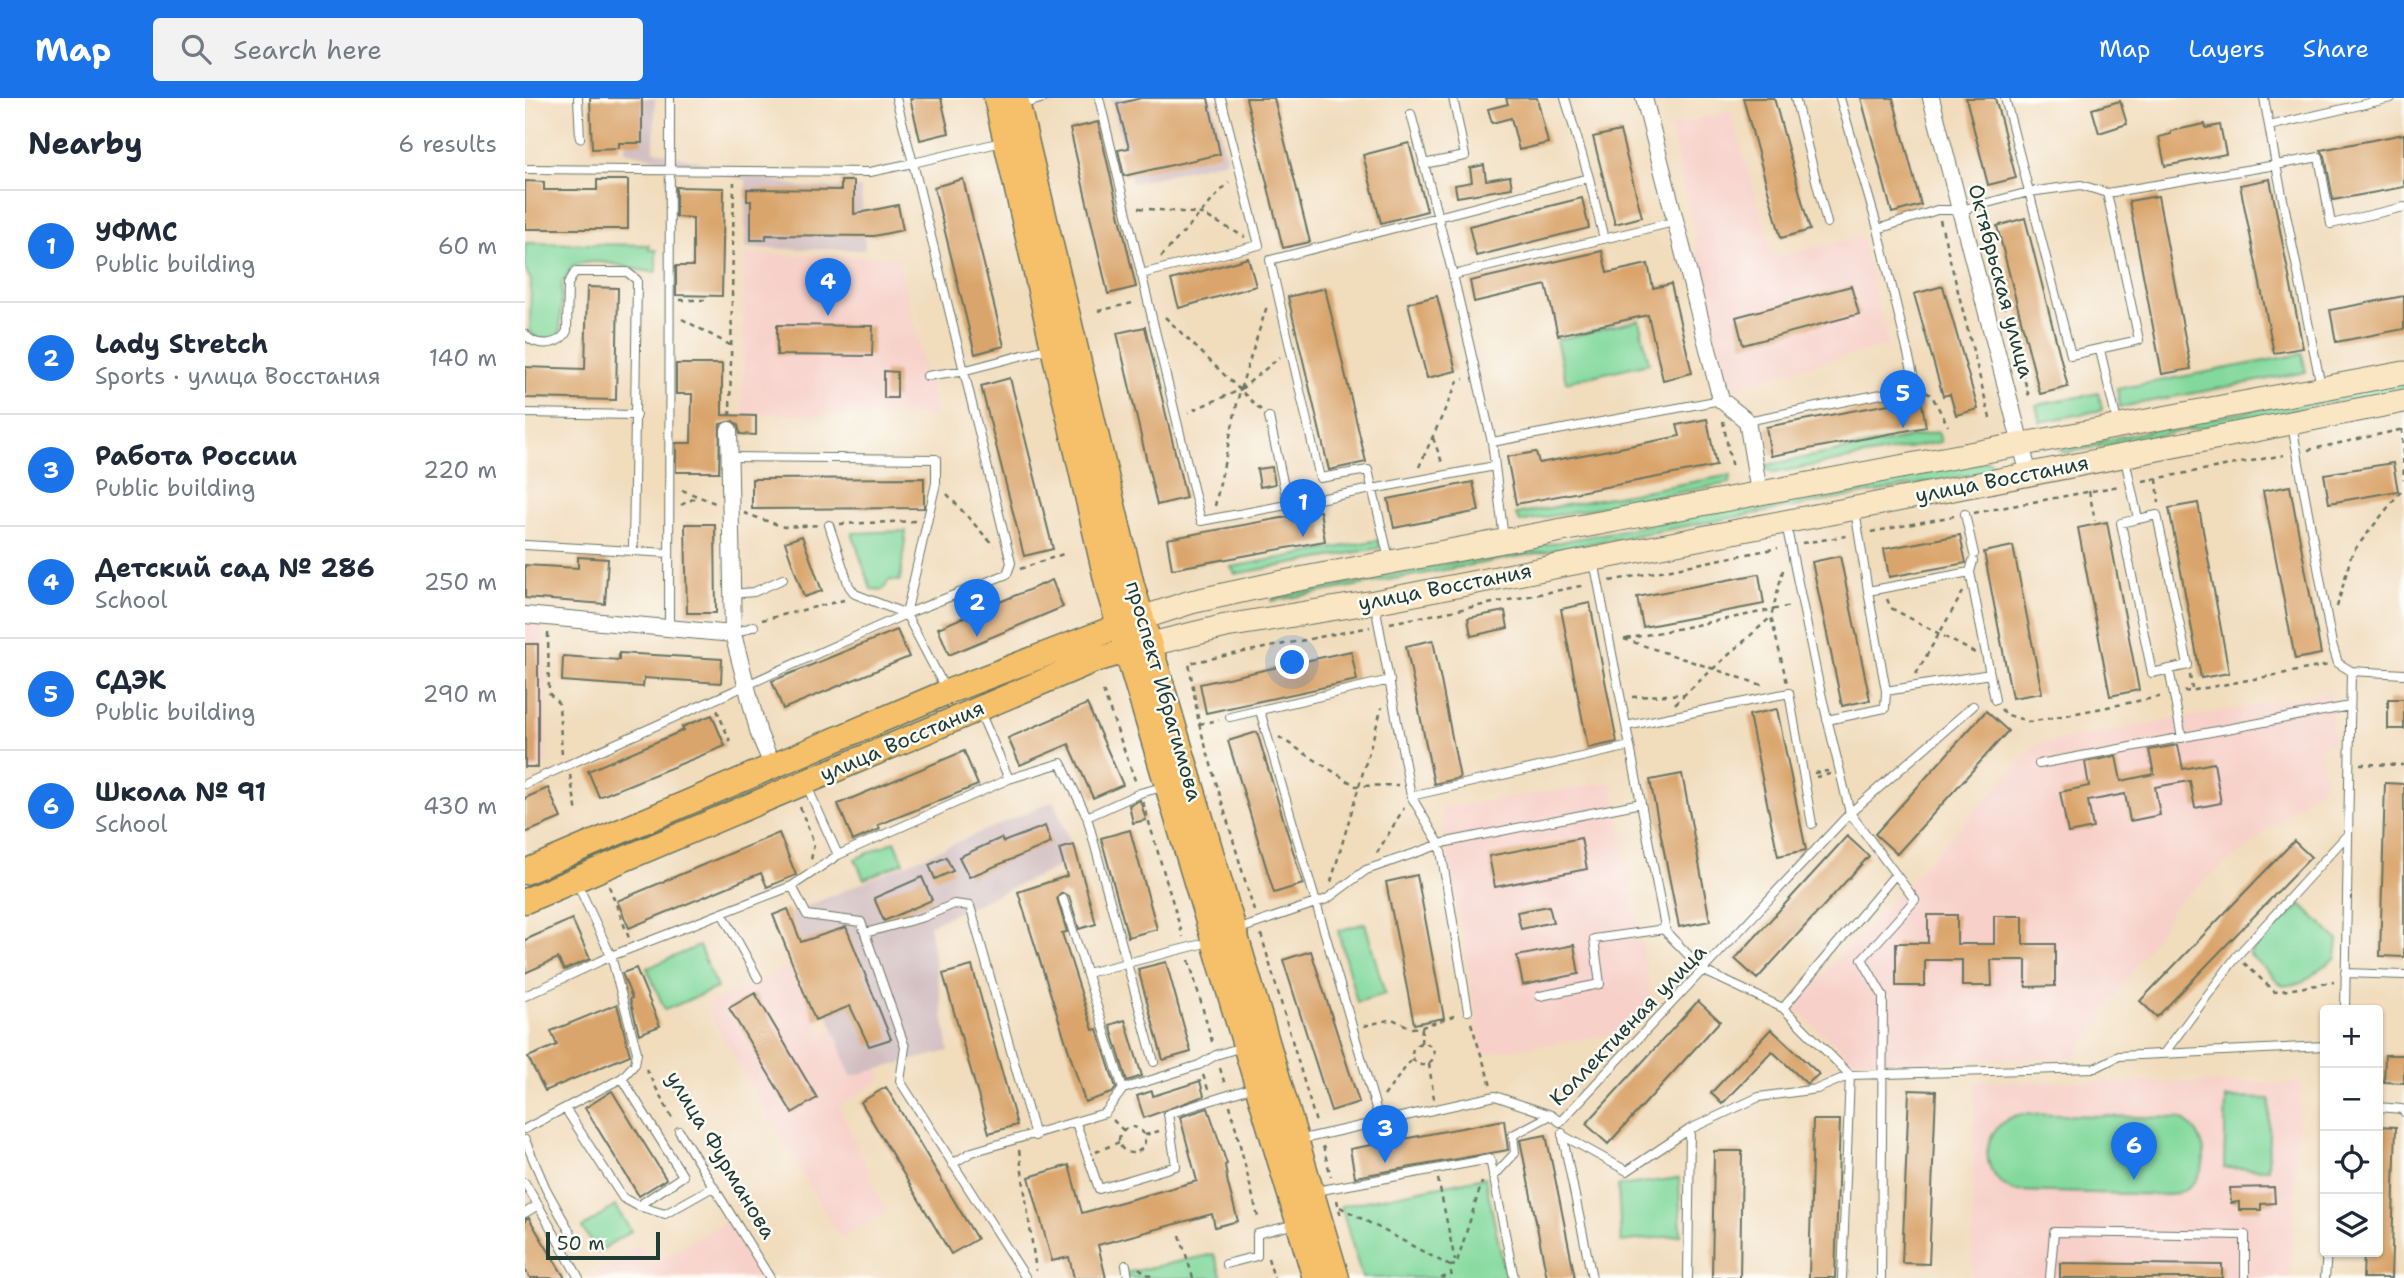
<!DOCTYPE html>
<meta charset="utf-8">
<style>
:root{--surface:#fff;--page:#f2f2f3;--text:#1f2937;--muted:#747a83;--line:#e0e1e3;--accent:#1a73e8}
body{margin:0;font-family:"Shantell Sans",sans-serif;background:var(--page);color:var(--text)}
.controls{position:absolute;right:21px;bottom:21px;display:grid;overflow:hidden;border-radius:7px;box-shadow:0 2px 5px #0004}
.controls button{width:63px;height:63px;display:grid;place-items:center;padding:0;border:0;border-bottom:2px solid var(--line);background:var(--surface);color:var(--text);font:35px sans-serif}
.scale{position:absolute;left:21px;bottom:18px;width:114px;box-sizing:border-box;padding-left:7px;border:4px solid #1f3d34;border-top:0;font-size:19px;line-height:24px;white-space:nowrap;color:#1f3d34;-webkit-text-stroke:5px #fdfcf7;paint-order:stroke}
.you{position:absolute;left:768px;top:565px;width:24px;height:24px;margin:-18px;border:5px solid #fff;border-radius:50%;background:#1a73e8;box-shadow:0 0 0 10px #1a73e833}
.badge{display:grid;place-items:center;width:46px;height:46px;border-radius:50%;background:var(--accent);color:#fff;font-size:23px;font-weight:700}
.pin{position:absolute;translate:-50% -58px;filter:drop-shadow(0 2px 4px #0008)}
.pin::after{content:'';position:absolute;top:37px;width:24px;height:21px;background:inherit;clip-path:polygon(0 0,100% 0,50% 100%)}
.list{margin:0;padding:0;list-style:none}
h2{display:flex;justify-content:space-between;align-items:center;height:91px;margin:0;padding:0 28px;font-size:30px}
h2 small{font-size:23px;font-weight:400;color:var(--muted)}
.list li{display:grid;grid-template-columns:46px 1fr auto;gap:21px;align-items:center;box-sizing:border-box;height:112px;padding:0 28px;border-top:2px solid var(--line)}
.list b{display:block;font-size:26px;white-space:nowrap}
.list p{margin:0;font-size:23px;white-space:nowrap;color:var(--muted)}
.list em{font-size:23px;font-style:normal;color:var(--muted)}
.icon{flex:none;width:38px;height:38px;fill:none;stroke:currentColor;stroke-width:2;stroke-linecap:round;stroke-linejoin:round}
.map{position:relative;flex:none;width:1879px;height:1180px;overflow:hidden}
header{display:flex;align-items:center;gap:42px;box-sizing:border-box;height:98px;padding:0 35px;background:var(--accent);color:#fff}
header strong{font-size:33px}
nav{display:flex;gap:38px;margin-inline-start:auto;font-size:24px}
.search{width:490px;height:63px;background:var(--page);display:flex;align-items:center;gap:18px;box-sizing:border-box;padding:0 24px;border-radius:7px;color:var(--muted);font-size:26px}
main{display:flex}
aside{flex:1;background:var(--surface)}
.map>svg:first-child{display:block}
.built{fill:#f7d0c9}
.industrial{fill:#d2bec1}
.green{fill:#83d99d;stroke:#518b68;stroke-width:2}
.building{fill:#daa56c}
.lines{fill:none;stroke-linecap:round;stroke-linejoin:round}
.service-casing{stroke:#687564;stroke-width:10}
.minor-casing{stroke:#687564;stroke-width:18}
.secondary-casing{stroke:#687564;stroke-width:25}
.primary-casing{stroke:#687564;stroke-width:27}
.path{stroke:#687564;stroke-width:2.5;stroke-dasharray:5 5;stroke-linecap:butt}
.service{stroke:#fff;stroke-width:8}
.minor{stroke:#fff;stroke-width:16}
.secondary{stroke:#fbe6c4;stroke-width:23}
.primary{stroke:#f6c06b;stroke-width:24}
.labels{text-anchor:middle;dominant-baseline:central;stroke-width:5;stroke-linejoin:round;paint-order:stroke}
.street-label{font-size:21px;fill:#1f3d34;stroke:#fdfcf7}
</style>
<header>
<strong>Map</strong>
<div class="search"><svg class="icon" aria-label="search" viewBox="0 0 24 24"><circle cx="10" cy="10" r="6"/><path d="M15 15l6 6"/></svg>Search here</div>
<nav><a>Map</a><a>Layers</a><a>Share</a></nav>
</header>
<main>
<aside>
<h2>Nearby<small>6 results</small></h2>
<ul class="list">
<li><span class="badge">1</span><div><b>УФМС</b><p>Public building</p></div><em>60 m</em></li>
<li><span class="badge">2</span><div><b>Lady Stretch</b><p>Sports · улица Восстания</p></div><em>140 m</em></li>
<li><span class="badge">3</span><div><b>Работа России</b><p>Public building</p></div><em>220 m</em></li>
<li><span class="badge">4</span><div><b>Детский сад № 286</b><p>School</p></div><em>250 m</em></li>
<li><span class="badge">5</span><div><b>СДЭК</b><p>Public building</p></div><em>290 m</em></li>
<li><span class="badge">6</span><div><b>Школа № 91</b><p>School</p></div><em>430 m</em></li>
</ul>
</aside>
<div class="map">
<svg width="1879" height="1180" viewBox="0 0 1879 1180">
<rect width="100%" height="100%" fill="#fdfcf7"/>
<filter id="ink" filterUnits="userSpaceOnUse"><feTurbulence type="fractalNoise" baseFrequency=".0143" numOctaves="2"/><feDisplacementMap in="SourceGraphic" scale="14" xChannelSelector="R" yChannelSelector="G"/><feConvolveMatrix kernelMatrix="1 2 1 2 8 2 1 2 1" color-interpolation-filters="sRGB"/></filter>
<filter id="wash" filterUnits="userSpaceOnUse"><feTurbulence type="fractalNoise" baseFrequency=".00686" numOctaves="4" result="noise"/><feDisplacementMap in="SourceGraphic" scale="28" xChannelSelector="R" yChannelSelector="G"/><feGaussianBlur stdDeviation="1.57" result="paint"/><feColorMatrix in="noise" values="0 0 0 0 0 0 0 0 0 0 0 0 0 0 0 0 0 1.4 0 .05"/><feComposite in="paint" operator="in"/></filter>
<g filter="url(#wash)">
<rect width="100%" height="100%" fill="#f1dcbc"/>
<path class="built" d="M1205,13L1249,159L1336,138L1363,247L1203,290L1145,28Z
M219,156L372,159L412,318L218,316Z
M0,525L15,526L20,547L22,665L5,675H0Z
M1804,594L1809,645L1795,648L1800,686L1653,804L1550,960L1359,964L1327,961L1268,909L1512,646Z
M1087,684L1128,904L1089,936L957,956L916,710Z
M265,867L297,936L330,921L358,980L314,1008L361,1114L315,1140L180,908Z
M1450,983L1776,985L1765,1180H1447Z
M202,1123L234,1180H66L64,1177L114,1147L127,1165Z"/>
<path class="industrial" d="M101,0H130L129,52L276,89L336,90L340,152L220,150L221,82L100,53Z
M586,0H686L702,62L607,85Z
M529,703L551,761L404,827L424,953L326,978L266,815Z"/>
<path class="green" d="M0,145L124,147V152H131V174C105,174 76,156 48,168L37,185L35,236L26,242H13L5,233L6,182L0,171Z
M1114,222L1124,265L1041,284L1031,242Z
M1777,256L1781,274L1595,309L1592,291Z
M1879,282V292L1539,355L1534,351Z
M1574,295L1577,312L1515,324L1511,307Z
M1413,334L1416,344L1248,375L1236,368Z
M1463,362L1469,366L1466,373L747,503L748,499Z
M1206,377L1205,385L995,424L991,416Z
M381,433L375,483L364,482L358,492L346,491L327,435Z
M854,442L855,450L710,476L706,469Z
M370,743L379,764L339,781L330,761Z
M1776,806L1813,842L1811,859L1777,885L1758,888L1724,856Z
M840,825L860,896L832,904L813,833Z
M174,848L192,890L140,912L122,870Z
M1701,1000L1745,1001L1743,1071L1699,1070Z
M1497,1016L1654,1020C1691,1038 1686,1089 1645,1097L1489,1093C1450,1075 1455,1025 1497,1016Z
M960,1079L981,1180H837L816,1108Z
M1154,1080L1156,1137L1096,1144L1093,1088Z
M90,1108L106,1133L73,1154L57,1130Z
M689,1156L697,1180H601L600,1175Z"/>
<g id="blocks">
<path class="building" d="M65,0H117V45H94V50L67,51Z
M385,0H416L424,35L395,42Z
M616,0H683L695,56L599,78L593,52L604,50L592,6Z
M721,0H749L785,144L758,150Z
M981,0H1012L1023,45L994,52L986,20L967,25L963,11L983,6Z
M1218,0H1249L1285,132L1256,140Z
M1336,0H1368L1396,107L1367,115Z
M1441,0H1470L1491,80L1463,87Z
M1595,3L1602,26L1574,35L1567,11Z
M573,24L611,189L583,196L545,31Z
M1680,26L1681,30L1695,27L1701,56L1640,68L1634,39L1646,36V33Z
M1095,33L1117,119L1090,126L1068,39Z
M1879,36V89L1808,102L1800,58L1796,52Z
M884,45L902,113L856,125L838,57Z
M959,67L961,82L985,78L987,90L932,99L930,87L947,84L945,70Z
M438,81L479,248L450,256L409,89Z
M1745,81L1778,250L1749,255L1715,87Z
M72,82H103V131H0V83L19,84V92H72Z
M316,83H329V116L373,107L378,132L349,138L241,137V142H226V103H222V91L316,92Z
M151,89L199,90L197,198L151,197V168H168V120L151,119Z
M1633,98L1666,271L1637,276L1604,103Z
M1057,100L1064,130L951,158L944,128Z
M1500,120L1543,289L1515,296L1472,128Z
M1077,153L1082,175L1123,166L1128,190L1146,186L1167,275L1138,282L1123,217L1033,237L1021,187L949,204L945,183Z
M723,160L731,188L654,210L646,182Z
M1326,188L1334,216L1218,247L1211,219Z
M1418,188L1453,311L1431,317L1425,296L1418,298L1389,196Z
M62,189L93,190L91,302L0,300V269L60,271Z
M800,190L841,364L804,372L763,199Z
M912,198L931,273L902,280L883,205Z
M1879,198V231L1811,244L1805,212Z
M252,227L348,228L347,258L252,257Z
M620,229L661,400L632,407L592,235Z
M151,266H197V317L231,318V337L215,336L213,327L208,323L195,326L194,374H151V345H166L167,296H151Z
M359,273L372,274V300H359Z
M485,280L528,451L499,458L456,288Z
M1396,300L1401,329L1246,358L1241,329Z
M1182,321L1191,368L991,406L982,359L1011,354L1014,365L1084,352L1155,338L1152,327Z
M1868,365L1873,393L1804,405L1799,376Z
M747,369L750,386L735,389L732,371Z
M399,380V410L227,411V381Z
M948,384L954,413L869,430L863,401Z
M1765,388L1796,556L1770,561L1738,393Z
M1673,405L1704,575L1676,580L1644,410Z
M795,413L800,443L647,471L642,441Z
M1582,424L1614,592L1585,598L1553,430Z
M160,426H190L191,515H162Z
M1435,437L1441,465L1364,479L1359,451Z
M277,438L297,493L279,499L260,444Z
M1488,448L1517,595L1487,600L1459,454Z
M1315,458L1345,602L1317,608L1287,464Z
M53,459L83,461L80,506L0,500V467L53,470Z
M1234,476L1239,506L1118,529L1112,499Z
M527,482L538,509L424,557L413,530Z
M1065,505L1092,644L1063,650L1036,511Z
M980,513L983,530L946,538L943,520Z
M372,532L384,559L258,611L247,583Z
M908,542L935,680L909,686L881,548Z
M0,546H13V669H0Z
M826,553L832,582L681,615L675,586Z
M94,555L197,561L196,585L119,580L118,589L37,583L38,558L94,562Z
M1863,601H1879V631H1863Z
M562,606L598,687L568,700L544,646L495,667L483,640Z
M1252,611L1281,752L1253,758L1224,617Z
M1461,613L1483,633L1372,756L1350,736Z
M187,617L200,648L74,699L63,673L159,632L157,629Z
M732,634L778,786L749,795L703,643Z
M1653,647L1658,671L1689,665L1696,705L1670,710L1665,683L1630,689L1635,717L1605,723L1600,696L1563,703L1568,730L1543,735L1535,694L1564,688L1560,664L1591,658L1596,683L1629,676L1624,652Z
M439,653L453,687L353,727L355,731L328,743L313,706Z
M1157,676L1185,823L1154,829L1125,682Z
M1860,685L1879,686V859L1855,858Z
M23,690L36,720L0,735V700Z
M615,702L621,722L608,725L604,707Z
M520,728L526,745L444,779L434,759L476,740L478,744Z
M605,732L632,831L603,839L576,740Z
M254,735L271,777L242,789L236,775L104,830L92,803Z
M1322,738L1344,758L1232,881L1210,861Z
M1056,740L1062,771L970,789L964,758Z
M1769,743L1786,759L1632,919L1615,903Z
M549,747L571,826L554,831L544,798L537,795L532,800L542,834L537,835L568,932L572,931L591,990L587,995L560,1004L493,794L542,778L534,751Z
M421,759L428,773L410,781L404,767Z
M892,777L919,920L889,926L861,784Z
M397,779L407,802L359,823L349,800Z
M1024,808L1028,824L996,831L992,814Z
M263,811L276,844L321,829L366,941L344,948L325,908L290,922L248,817Z
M1403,817H1432V846H1469V818H1498V846H1530V888L1501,889V862H1466L1467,888H1437V862H1400V888H1371V845H1403Z
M47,821L65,861L39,872L33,860L0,875V842Z
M1049,847L1054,876L998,887L992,858Z
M786,853L834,1004L806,1013L758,862Z
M641,864L666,954L638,962L613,871Z
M447,868L492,1027L464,1035L418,876Z
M111,870L135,928L114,936L105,901L107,900L97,875Z
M230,895L292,1000L267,1015L204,910Z
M1173,903L1195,923L1083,1046L1061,1026Z
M92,906L105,957L20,993L3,959L32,947L26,933Z
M600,922L617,978L602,983L585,927Z
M1246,931L1294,976L1282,986L1247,953L1197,1006L1186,995Z
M1860,957H1879V985L1859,984Z
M675,983L679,998L619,1020L612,998L627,993L628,998Z
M361,989L452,1141L426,1156L336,1004Z
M1384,992L1411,993L1404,1166L1377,1165Z
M87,993L141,1081L114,1098L60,1010Z
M683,1010L702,1066L700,1067L703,1086L713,1123L690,1129L687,1116L573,1147L581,1180H549L544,1159L527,1163L504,1079L544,1067L557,1115L672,1083L655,1019Z
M979,1022L983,1052L830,1079L825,1051Z
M1288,1022H1315L1310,1180H1284Z
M1853,1028L1871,1029L1866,1180H1838L1839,1154H1853Z
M1021,1037L1034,1099L1050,1180H1022L996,1047L995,1042Z
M1189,1053H1217L1215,1180H1187Z
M1749,1089L1750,1105L1736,1106V1112H1714V1104L1706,1105L1705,1090Z
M4,1120L15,1139L40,1180H5L0,1172V1121Z
M1535,1165L1697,1167V1180H1535Z"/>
</g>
</g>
<g filter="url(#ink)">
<use href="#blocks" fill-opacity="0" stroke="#687564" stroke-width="2"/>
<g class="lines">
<defs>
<path id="service" d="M53,0L55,40
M371,0L388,65L477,44
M574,0L676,423L970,368
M1040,0L1064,80
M1270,0L1302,125
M1315,0L1353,131L1412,112H1436L1504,94L1556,87L1582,95L1751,67L1739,0
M1480,0L1546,257L1614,242L1582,95
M495,7L519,0
M886,16L928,177
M1744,28L1866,0
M898,66L940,58L928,0
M0,71L345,74L388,65L486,465L482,476L381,516L0,686
M616,176L734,147L696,0
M0,236C10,250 35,248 42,233L43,186L50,174H102L112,182L108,453
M1575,252L1593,328
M402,278L441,272L525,250
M1796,288L1751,67L1794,59L1806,126L1879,109
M0,315L111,317
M744,319L763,407
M1222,323L1391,289L1353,131
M1767,327L1807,546L1813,565L1826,573
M967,344L1196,302
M204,359L411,361V385L381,516
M1600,361L1613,421L1596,425L1627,575L1663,567L1632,417L1613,421
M1330,412L1343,493L1445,474
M1440,416L1449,456
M1261,426L1294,587L1325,715L1390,802L1337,861L1358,898L1356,1180
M304,427L324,488L330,496L381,516L421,592
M979,441L967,344L928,177L1149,124
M0,447L144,455
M864,461L843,372L795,380L745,162L1064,80L1079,141
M1069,463L1141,834L1179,873L1258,910L1325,977L1570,970L1594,958L1800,948
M1448,463L1445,474L1470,602
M1343,493L1361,593L1465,576
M207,496L229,494L258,481
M850,507L886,698
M144,529L145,0
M208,536L229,528
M1644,571L1657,640
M735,613L855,1024
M455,614L484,681L536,665L562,719L615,695L638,689
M705,619L865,582
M1302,622L1360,610L1361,593
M1101,628L1264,595L1287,726
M1514,666L1825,608
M281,686L313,757
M562,719L629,964
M52,785L86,858L112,954L110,966L97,980
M267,788L282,817L336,824L380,949L375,983L501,1180
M538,801L598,991
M197,815L233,880
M712,832L802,801L841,772L922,744L1116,705
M340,835L399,819L429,806L445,808L510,1038
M562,875L685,844
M1820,875L1879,877
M0,898L86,858L267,788L313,757L484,681
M1015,898L1075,886L1069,841L1140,831
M1258,910L1370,777
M1820,912L1826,573L1879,576
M943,913L915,747L886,698L1105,648
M1640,954L1712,858L1823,736
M1853,1009L1877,1011L1879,1014
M551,1025L574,1091L651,1068L643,1016L729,989
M0,1031L97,980L158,1078L113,1108L98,1100L40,1010
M154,1033L245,1180
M1037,1035L1067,1180
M1037,1037L1102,1073L1165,1031L1234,999L1292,991L1325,977L1317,1180
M0,1042L21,1091L50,1143
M773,1042L970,998L1026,1017L1035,1024L1325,715L1448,608
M427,1066L447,1054L580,1015L598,991L674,967L691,957L717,949
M968,1079L990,1055L988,1037L1026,1017
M0,1085L13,1107L0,1115
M791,1093L965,1061L989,1180
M13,1107L54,1180
M113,1108L140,1116L188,1089
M701,1166L732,1158V1136L771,1126
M601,1167L603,1180
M1163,1180L1165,1031
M1525,1180L1529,1134L1720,1137V1180
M1800,1180L1802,1154"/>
<path id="minor" d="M1119,0L1196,302L1222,323L1234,394
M1406,0L1504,377
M204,332L208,536L234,636L248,669
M0,517L208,536"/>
<path id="secondary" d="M617,520L666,504L753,485L1879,275
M626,546L701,528L849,504L1879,303"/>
<path id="primary" d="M471,0L584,494L790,1180
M491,0L607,487L812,1180
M0,774L422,594L610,522
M0,803L567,563L615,549"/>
</defs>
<use href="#service" class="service-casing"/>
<use href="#minor" class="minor-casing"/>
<use href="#secondary" class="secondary-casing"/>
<use href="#primary" class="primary-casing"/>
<path class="path" d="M614,110L677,116L720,139
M1455,119L1505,302
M1415,122L1465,320
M636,159L704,84
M155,202H183
M573,213L612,204
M640,219L715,292L663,314
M157,221L205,247
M1401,294L1407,298L1423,328
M736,312L715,292L755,259
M205,318L209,84
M1198,323L1207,371
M1877,331L1879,382
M908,340L918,367
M1783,352L1879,331
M894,369L933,283L939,281
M1632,381L1634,405
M1618,383L1759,357
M157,392L190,405
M1564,393L1570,423
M422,396L469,448
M156,407L172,399
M690,408L715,292L742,208
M219,415L259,429L294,427
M1449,415L1594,388
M315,426L392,423
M1346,434L1429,418
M1277,445L1322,438
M495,471L541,455
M1258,472L1246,519L1262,585
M1085,483L1253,450
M1362,501L1366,510L1450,555
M1812,509L1827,455L1879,389
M237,522L319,502
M865,525L1061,487
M23,535L24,595L34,606L37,658
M1099,541L1240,588
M1101,541L1266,508
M1391,576L1438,494
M1665,577L1667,591
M578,593L611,685
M1659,594L1804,567
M1107,599L1160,596L1246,519
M1150,606L1160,596
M1476,611L1480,616L1505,624L1639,598
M192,612L207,648
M674,626L694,622
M754,639L831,688L873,687
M1835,666L1879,667
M1289,675L1303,673
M45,677L52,715
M1291,679L1305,676
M618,704L658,839
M275,709L289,746L286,762
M852,755L879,710
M806,784L857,609
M84,788L104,840
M729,813L674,626L664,565L845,529
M736,836L792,1028
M664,862L688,947
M1719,865L1750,894L1809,884
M946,925L966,988
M839,928L867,921L887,930L897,929L932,917
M887 956a11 11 0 1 1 22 0a11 11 0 1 1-22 0Z
M896,945L897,929
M904,966L909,1001
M695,970L700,987
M121,971L149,1024
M678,977L683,991
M859,998L887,961
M705,1007L734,1123
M588,1022L598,1032
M594 1042a13 13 0 1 1 26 0a13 13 0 1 1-26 0Z
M620,1037L634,1033
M798,1048L806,1079
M494,1052L511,1173
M571,1054L594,1044
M913,1081L930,1163
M812,1102L816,1119
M815,1109L925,1168L927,1180
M655,1137L668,1180
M743,1160L749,1180
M925,1168L931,1167L957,1084
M614,1170L628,1180
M916,1180L926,1177"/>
<use href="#service" class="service"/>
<use href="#minor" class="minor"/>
<use href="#secondary" class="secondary"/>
<use href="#primary" class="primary"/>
</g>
</g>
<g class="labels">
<g class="street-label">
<text transform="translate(1476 183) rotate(75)">Октябрьская улица</text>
<text transform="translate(1477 381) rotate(-11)">улица Восстания</text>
<text transform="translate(920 489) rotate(-11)">улица Восстания</text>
<text transform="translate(639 593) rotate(74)">проспект Ибрагимова</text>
<text transform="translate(377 643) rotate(-23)">улица Восстания</text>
<text transform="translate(1103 927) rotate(-46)">Коллективная улица</text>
<text transform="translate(196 1057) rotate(59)">улица Фурманова</text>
</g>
</g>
</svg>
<div class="controls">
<button>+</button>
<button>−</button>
<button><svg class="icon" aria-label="locate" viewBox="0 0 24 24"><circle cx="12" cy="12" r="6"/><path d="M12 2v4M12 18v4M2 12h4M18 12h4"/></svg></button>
<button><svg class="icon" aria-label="layers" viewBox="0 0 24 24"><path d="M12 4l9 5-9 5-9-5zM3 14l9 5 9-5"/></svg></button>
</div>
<div class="scale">50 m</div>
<div class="you"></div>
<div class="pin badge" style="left:778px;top:439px">1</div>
<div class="pin badge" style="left:452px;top:539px">2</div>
<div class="pin badge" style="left:860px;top:1065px">3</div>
<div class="pin badge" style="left:303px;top:218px">4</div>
<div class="pin badge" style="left:1378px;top:330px">5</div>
<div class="pin badge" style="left:1609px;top:1082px">6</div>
</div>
</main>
